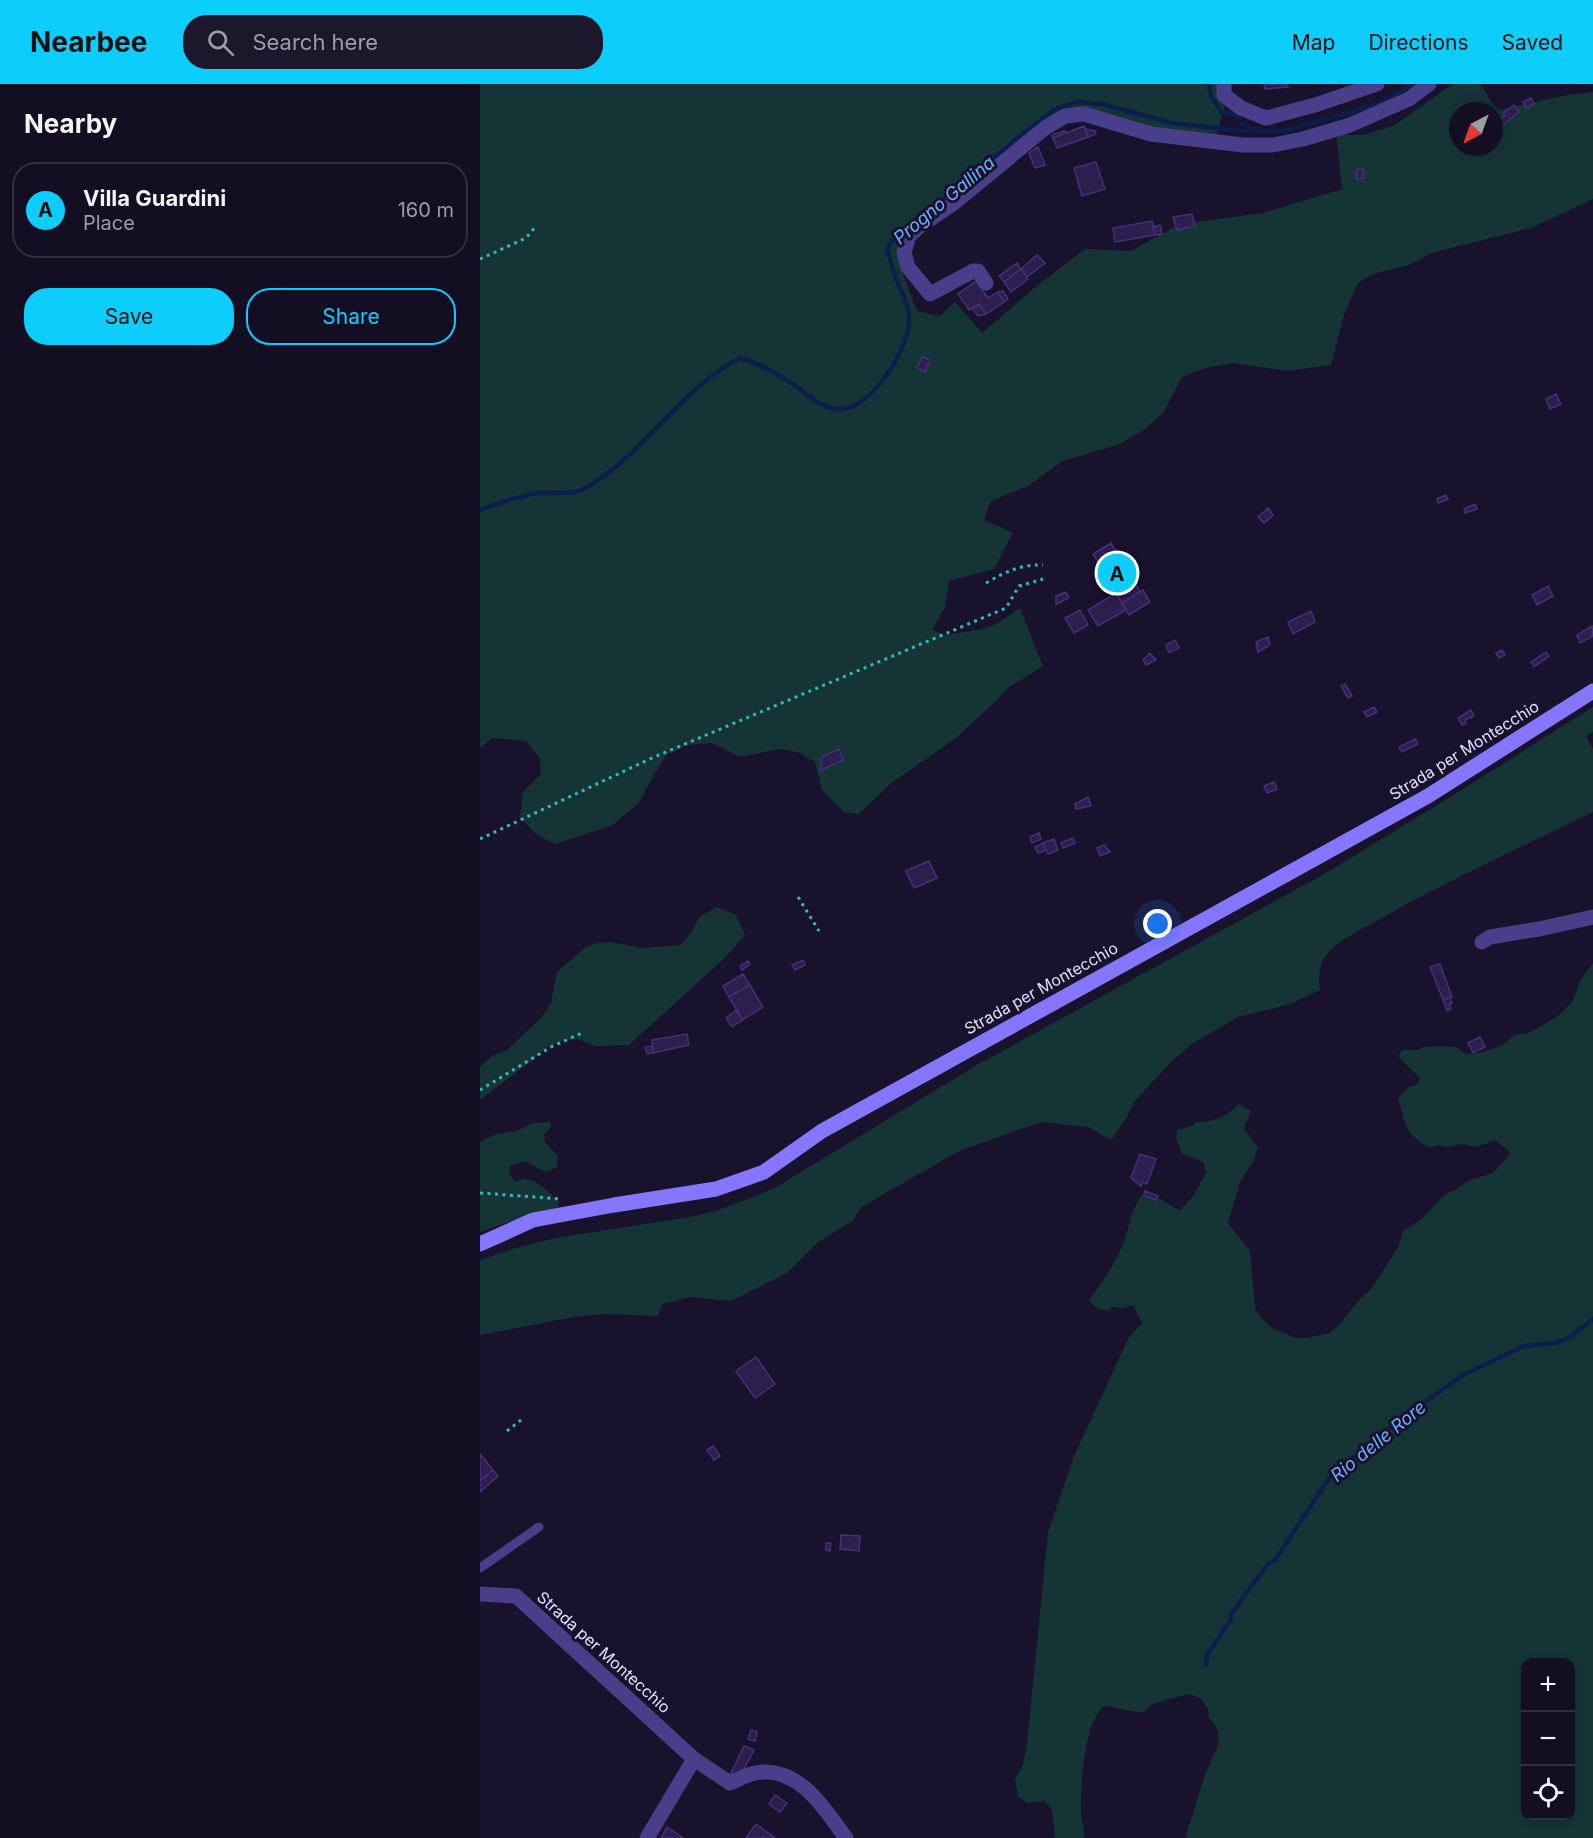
<!DOCTYPE html>
<meta charset="utf-8">
<style>
:root{--surface:#130e21;--page:#1c172a;--text:#f1f3f6;--muted:#9d9ca5;--line:#322e3f;--accent:#0ccdfc}
body{margin:0;font-family:Inter,sans-serif;background:var(--page);color:var(--text)}
.controls{position:absolute;right:18px;bottom:18px;display:grid;overflow:hidden;border-radius:12px;box-shadow:0 3px 9px #0003}
.controls button{width:54px;height:54px;display:grid;place-items:center;padding:0;border:0;border-bottom:2px solid var(--line);background:var(--surface);color:var(--text);font:30px sans-serif}
.compass{position:absolute;left:969px;top:18px;width:54px;height:54px;border-radius:50%;background:var(--surface);box-shadow:0 3px 9px #0003;rotate:221deg}
.you{position:absolute;left:678px;top:840px;width:21px;height:21px;margin:-15px;border:4px solid #fff;border-radius:50%;background:#1a73e8;box-shadow:0 0 0 9px #1a73e833}
.badge{display:grid;place-items:center;width:39px;height:39px;border-radius:50%;background:var(--accent);color:#111;font-size:20px;font-weight:700}
.pin{position:absolute;translate:-50% -50%;border:3px solid #fff;box-shadow:0 2px 6px #0006}
.list{margin:0;padding:0;list-style:none}
h2{display:flex;justify-content:space-between;align-items:center;height:78px;margin:0;padding:0 24px;font-size:26px}
h2 small{font-size:20px;font-weight:400;color:var(--muted)}
.list li{display:grid;grid-template-columns:39px 1fr auto;gap:18px;align-items:center;box-sizing:border-box;height:96px;margin:0 12px 12px;padding:0 12px;border:2px solid var(--line);border-radius:24px}
.list b{display:block;font-size:22px;white-space:nowrap}
.list p{margin:0;font-size:20px;white-space:nowrap;color:var(--muted)}
.list em{font-size:20px;font-style:normal;color:var(--muted)}
.actions{display:flex;gap:12px;padding:18px 24px}
.actions a{flex:1;padding:14px 0;border:2px solid var(--accent);border-radius:24px;text-align:center;font-size:21px;color:var(--accent)}
.actions .main{background:var(--accent);color:#111}
.icon{flex:none;width:33px;height:33px;fill:none;stroke:currentColor;stroke-width:2;stroke-linecap:round;stroke-linejoin:round}
.map{position:relative;flex:none;width:1113px;height:1754px;overflow:hidden}
header{display:flex;align-items:center;gap:36px;box-sizing:border-box;height:84px;padding:0 30px;background:var(--accent);color:#111}
header strong{font-size:28px}
nav{display:flex;gap:33px;margin-inline-start:auto;font-size:21px}
.search{width:420px;height:54px;background:var(--page);display:flex;align-items:center;gap:15px;box-sizing:border-box;padding:0 21px;border-radius:24px;color:var(--muted);font-size:22px}
main{display:flex}
aside{flex:1;background:var(--surface)}
.map>svg:first-child{display:block}
.green{fill:#153436;fill-rule:evenodd}
.lines{fill:none;stroke-linecap:round;stroke-linejoin:round}
.stream{stroke:#0c1d4b;stroke-width:4.5}
.building{fill:#2c1e4d;stroke:#463078;stroke-width:1.5}
.path{stroke:#33b8bd;stroke-width:3;stroke-dasharray:3 4.5;stroke-linecap:butt}
.lane{stroke:#483e8a;stroke-width:9}
.street{stroke:#483e8a;stroke-width:15}
.secondary{stroke:#8676fd;stroke-width:15}
.labels{text-anchor:middle;dominant-baseline:central;stroke-width:6;stroke-linejoin:round;paint-order:stroke}
.street-label{font-size:16px;fill:#e4ddff;stroke:#19122c}
.water-label{font-size:18px;font-style:italic;fill:#6dacfd;stroke:#19122c}
</style>
<header>
<strong>Nearbee</strong>
<div class="search"><svg class="icon" aria-label="search" viewBox="0 0 24 24"><circle cx="10" cy="10" r="6"/><path d="M15 15l6 6"/></svg>Search here</div>
<nav><a>Map</a><a>Directions</a><a>Saved</a></nav>
</header>
<main>
<aside>
<h2>Nearby<small></small></h2>
<ul class="list">
<li><span class="badge">A</span><div><b>Villa Guardini</b><p>Place</p></div><em>160 m</em></li>
</ul>
<div class="actions"><a class="main">Save</a><a>Share</a></div>
</aside>
<div class="map">
<svg width="1113" height="1754" viewBox="0 0 1113 1754">
<rect width="100%" height="100%" fill="#19122c"/>
<path class="green" d="M0,0H751L734,58L588,35L426,159L421,185L437,227L460,232L475,218L502,249L558,201L605,165L651,167L700,140L783,129L862,105L856,47L866,51H883L913,42L973,0H999C1009,9 1008,18 1019,26L1086,11L1113,8V115L1051,144L951,169L929,181L893,190L878,199L865,228L851,281L807,287L753,279L725,284L702,293L683,329L665,345L640,360L583,377L548,402L511,417L504,436L533,449L514,485L469,497L465,523L452,546L465,551L503,545L518,539L540,524L563,582L529,603L514,619L476,654L410,700L379,730L364,728L342,706L335,678L320,669L301,665L259,673L233,659L207,661L187,671L174,690L159,719L131,742L75,760L56,750L40,733L43,708L61,690L60,675L46,657L12,654L0,664ZM978,27H1014V63H978Z
M1113,623V648L1106,652L1113,665V728C1041,764 965,797 895,838C879,847 858,856 846,871C839,881 838,894 840,906L807,921L758,933L712,960L691,978L654,1018L646,1035L631,1056L608,1043L561,1038L479,1067L381,1123L373,1137L338,1158L307,1189L251,1217L210,1213L183,1220L178,1232L124,1230L94,1233L0,1251V1176L36,1164L75,1154L210,1133L236,1127L293,1105L497,981L846,789L980,707Z
M237,823L256,831L265,851L247,872L149,961L115,962L97,955L82,957L64,965L54,975L0,1016V983L12,972L27,966L61,934L71,919L77,888L106,863L116,859L132,858L162,864L201,861L212,847L219,833Z
M1113,879V1754H705L725,1691L738,1661C740,1650 737,1642 729,1634L728,1625L720,1614L708,1610L672,1620L663,1629L625,1622C604,1634 600,1707 601,1731C602,1739 605,1746 604,1754H575L572,1726L565,1717L547,1719L538,1712L535,1695L543,1680L547,1660L568,1448L594,1372L649,1253L662,1239L653,1221L643,1224L633,1223L628,1227C619,1226 614,1223 609,1216C626,1194 640,1172 648,1145C652,1131 654,1121 663,1110C678,1109 686,1121 700,1126L714,1111L726,1088L723,1078L702,1070L696,1054L697,1046L712,1042L716,1038C735,1038 746,1033 759,1020L771,1027L764,1044L778,1064L773,1078L760,1098L748,1139L770,1167L775,1223L780,1233L793,1245L816,1254H827L850,1249L859,1241L878,1217L892,1204L918,1163L923,1147L942,1135L964,1111L975,1106L988,1097L1013,1089L1031,1069L1015,1056L997,1063L980,1060L968,1063L957,1061L951,1064C924,1051 926,1041 918,1014L929,1003L938,1000L939,993L920,975L919,970L922,966H938L943,963L960,962L976,963L986,970L1000,969L1021,962L1035,951L1049,949L1078,932L1093,917L1100,897ZM1046,1578H1090V1732H1046Z
M71,1038L70,1044L64,1051L65,1058L78,1072L77,1083L66,1088L45,1077L30,1082L29,1089L35,1098C52,1088 67,1107 79,1118L78,1126L28,1138L0,1148V1058L16,1050L38,1047L52,1039Z"/>
<g class="lines">
<path class="stream" d="M729,0L731,12L742,29L756,30L762,40L775,45
M452,126L535,56L574,26L597,18L623,20L691,39L765,47H805L894,21L912,13L932,0
M0,426C19,419 37,413 57,409C70,407 86,411 98,407C105,405 113,400 118,396C170,361 204,303 260,274C281,280 300,291 317,303C330,312 340,323 357,325C390,330 433,260 429,231C427,217 420,205 415,192C412,183 410,174 407,165L415,152L437,135
M726,1581L727,1571L751,1535V1530L787,1481L796,1475L849,1394L909,1344L983,1291L1044,1262L1076,1259L1092,1252L1113,1235"/>
</g>
<path class="building" d="M784,0H807L808,3L785,5Z
M1051,14L1054,20L1046,24L1043,18Z
M1034,21L1039,28L1022,41L1018,37L1025,32L1023,29Z
M604,42L608,53L577,64L573,54Z
M605,45L615,47L616,50L608,53Z
M585,47L586,49L573,54L572,51Z
M558,63L565,81L555,84L549,69Z
M616,78L625,105L602,112L594,84Z
M877,85H883L884,94L877,95Z
M712,130L715,142L697,146L693,133Z
M672,137L675,151L635,158L633,144Z
M680,141L682,150L675,151L673,143Z
M557,171L565,179L547,193L541,185Z
M537,179L541,185L524,198L519,192Z
M541,185L548,195L531,208L524,198Z
M496,197L508,214L518,208L524,218L506,230L499,220L489,226L478,210Z
M523,207L528,215L524,218L518,208Z
M499,220L506,230L498,232L492,224Z
M442,273L450,276L445,288L437,284Z
M1076,310L1081,320L1070,325L1066,315Z
M966,411L968,415L958,419L957,415Z
M995,420L997,425L985,429L984,425Z
M788,424L793,431L784,439L778,433Z
M631,459L660,508L642,519L613,470Z
M1068,502L1073,512L1057,521L1052,511Z
M663,506L670,518L649,531L642,519Z
M586,508L589,514L576,520V512Z
M636,509L646,526L618,542L608,526Z
M600,526L608,541L594,549L585,534Z
M831,527L835,538L813,550L808,538Z
M1112,542L1113,552L1100,559L1097,551Z
M788,553L790,561L778,568L776,558Z
M695,556L699,564L689,569L686,561Z
M1022,566L1025,571L1019,574L1016,569Z
M1066,568L1069,572L1054,583L1051,578Z
M670,569L676,576L666,581L663,576Z
M865,600L872,612L868,614L861,602Z
M894,623L897,628L887,633L884,628Z
M991,626L994,632L985,636L986,639L982,641L978,634Z
M935,655L938,660L922,668L919,663Z
M359,665L363,676L340,687L342,673Z
M794,698L797,705L787,709L784,702Z
M608,713L611,722L596,725L595,720Z
M559,749L561,755L552,759L550,753Z
M593,754L595,759L583,764L581,759Z
M574,755L578,766L568,770L563,759Z
M563,759L566,766L558,769L555,763Z
M624,761L630,768L620,772L617,764Z
M449,777L457,794L434,804L426,787Z
M323,876L325,881L315,886L312,881Z
M268,877L270,880L262,886L260,882Z
M960,880L972,913L963,916L950,883Z
M263,890L270,901L249,913L243,902Z
M270,901L283,923L262,936L249,913Z
M970,913L972,919L969,920L971,925L967,927L963,916Z
M257,926L262,936L252,943L246,934Z
M207,950L209,961L173,969L172,956Z
M1000,953L1005,963L993,969L988,959Z
M172,962L173,969L167,970L165,963Z
M660,1070L676,1075L667,1100L663,1098L661,1102L651,1094Z
M665,1107L678,1112L676,1116L664,1111Z
M276,1273L295,1300L275,1314L256,1287Z
M233,1362L240,1372L234,1376L227,1366Z
M0,1370L13,1386L0,1397Z
M13,1386L18,1392L0,1408V1397Z
M361,1451L380,1452L379,1467L360,1465Z
M346,1459H351L350,1467L346,1466Z
M271,1646L277,1648L275,1657L268,1655Z
M264,1662L274,1666L259,1694L251,1689Z
M295,1711L307,1719L300,1728L289,1720Z
M276,1740L295,1754H266Z
M187,1743L199,1751L203,1754H181Z"/>
<g class="lines">
<path class="path" d="M0,175L46,154L56,142
M506,499C525,488 541,480 563,481
M0,755L172,674L526,524L539,502L563,495
M318,813L339,847
M0,1006L71,963L104,948
M0,1109L82,1115
M27,1347L41,1336"/>
<path class="lane" d="M0,1484L59,1443"/>
<path class="street" d="M744,0V11L761,24L786,34L835,21L897,0
M506,199L498,187H493L450,210L428,183L424,169L429,152L440,142L474,119L565,44L585,32L604,30L671,50L763,61H793L823,55L870,41L929,15L949,0
M1002,858L1010,853L1059,845L1113,833
M0,1510L36,1512L214,1675L250,1699C261,1694 273,1687 286,1688C324,1689 346,1727 366,1754
M167,1754L214,1675"/>
<path class="secondary" d="M0,1160L53,1136L134,1121L236,1105L284,1088L342,1047L948,712L1113,607"/>
</g>
<g class="labels">
<g class="street-label">
<text transform="translate(984 666) rotate(-32)">Strada per Montecchio</text>
<text transform="translate(561 904) rotate(-29)">Strada per Montecchio</text>
<text transform="translate(124 1568) rotate(42)">Strada per Montecchio</text>
</g>
<g class="water-label">
<text transform="translate(464 116) rotate(-40)">Progno Gallina</text>
<text transform="translate(898 1357) rotate(-39)">Rio delle Rore</text>
</g>
</g>
</svg>
<div class="controls">
<button>+</button>
<button>−</button>
<button><svg class="icon" aria-label="locate" viewBox="0 0 24 24"><circle cx="12" cy="12" r="6"/><path d="M12 2v4M12 18v4M2 12h4M18 12h4"/></svg></button>
</div>
<svg class="compass" viewBox="-18 -18 36 36"><path d="M0-13l5 13h-10z" fill="#e53935"/><path d="M0 13l5-13h-10z" fill="#9d9ca5"/></svg>
<div class="you"></div>
<div class="pin badge" style="left:637px;top:489px">A</div>
</div>
</main>
